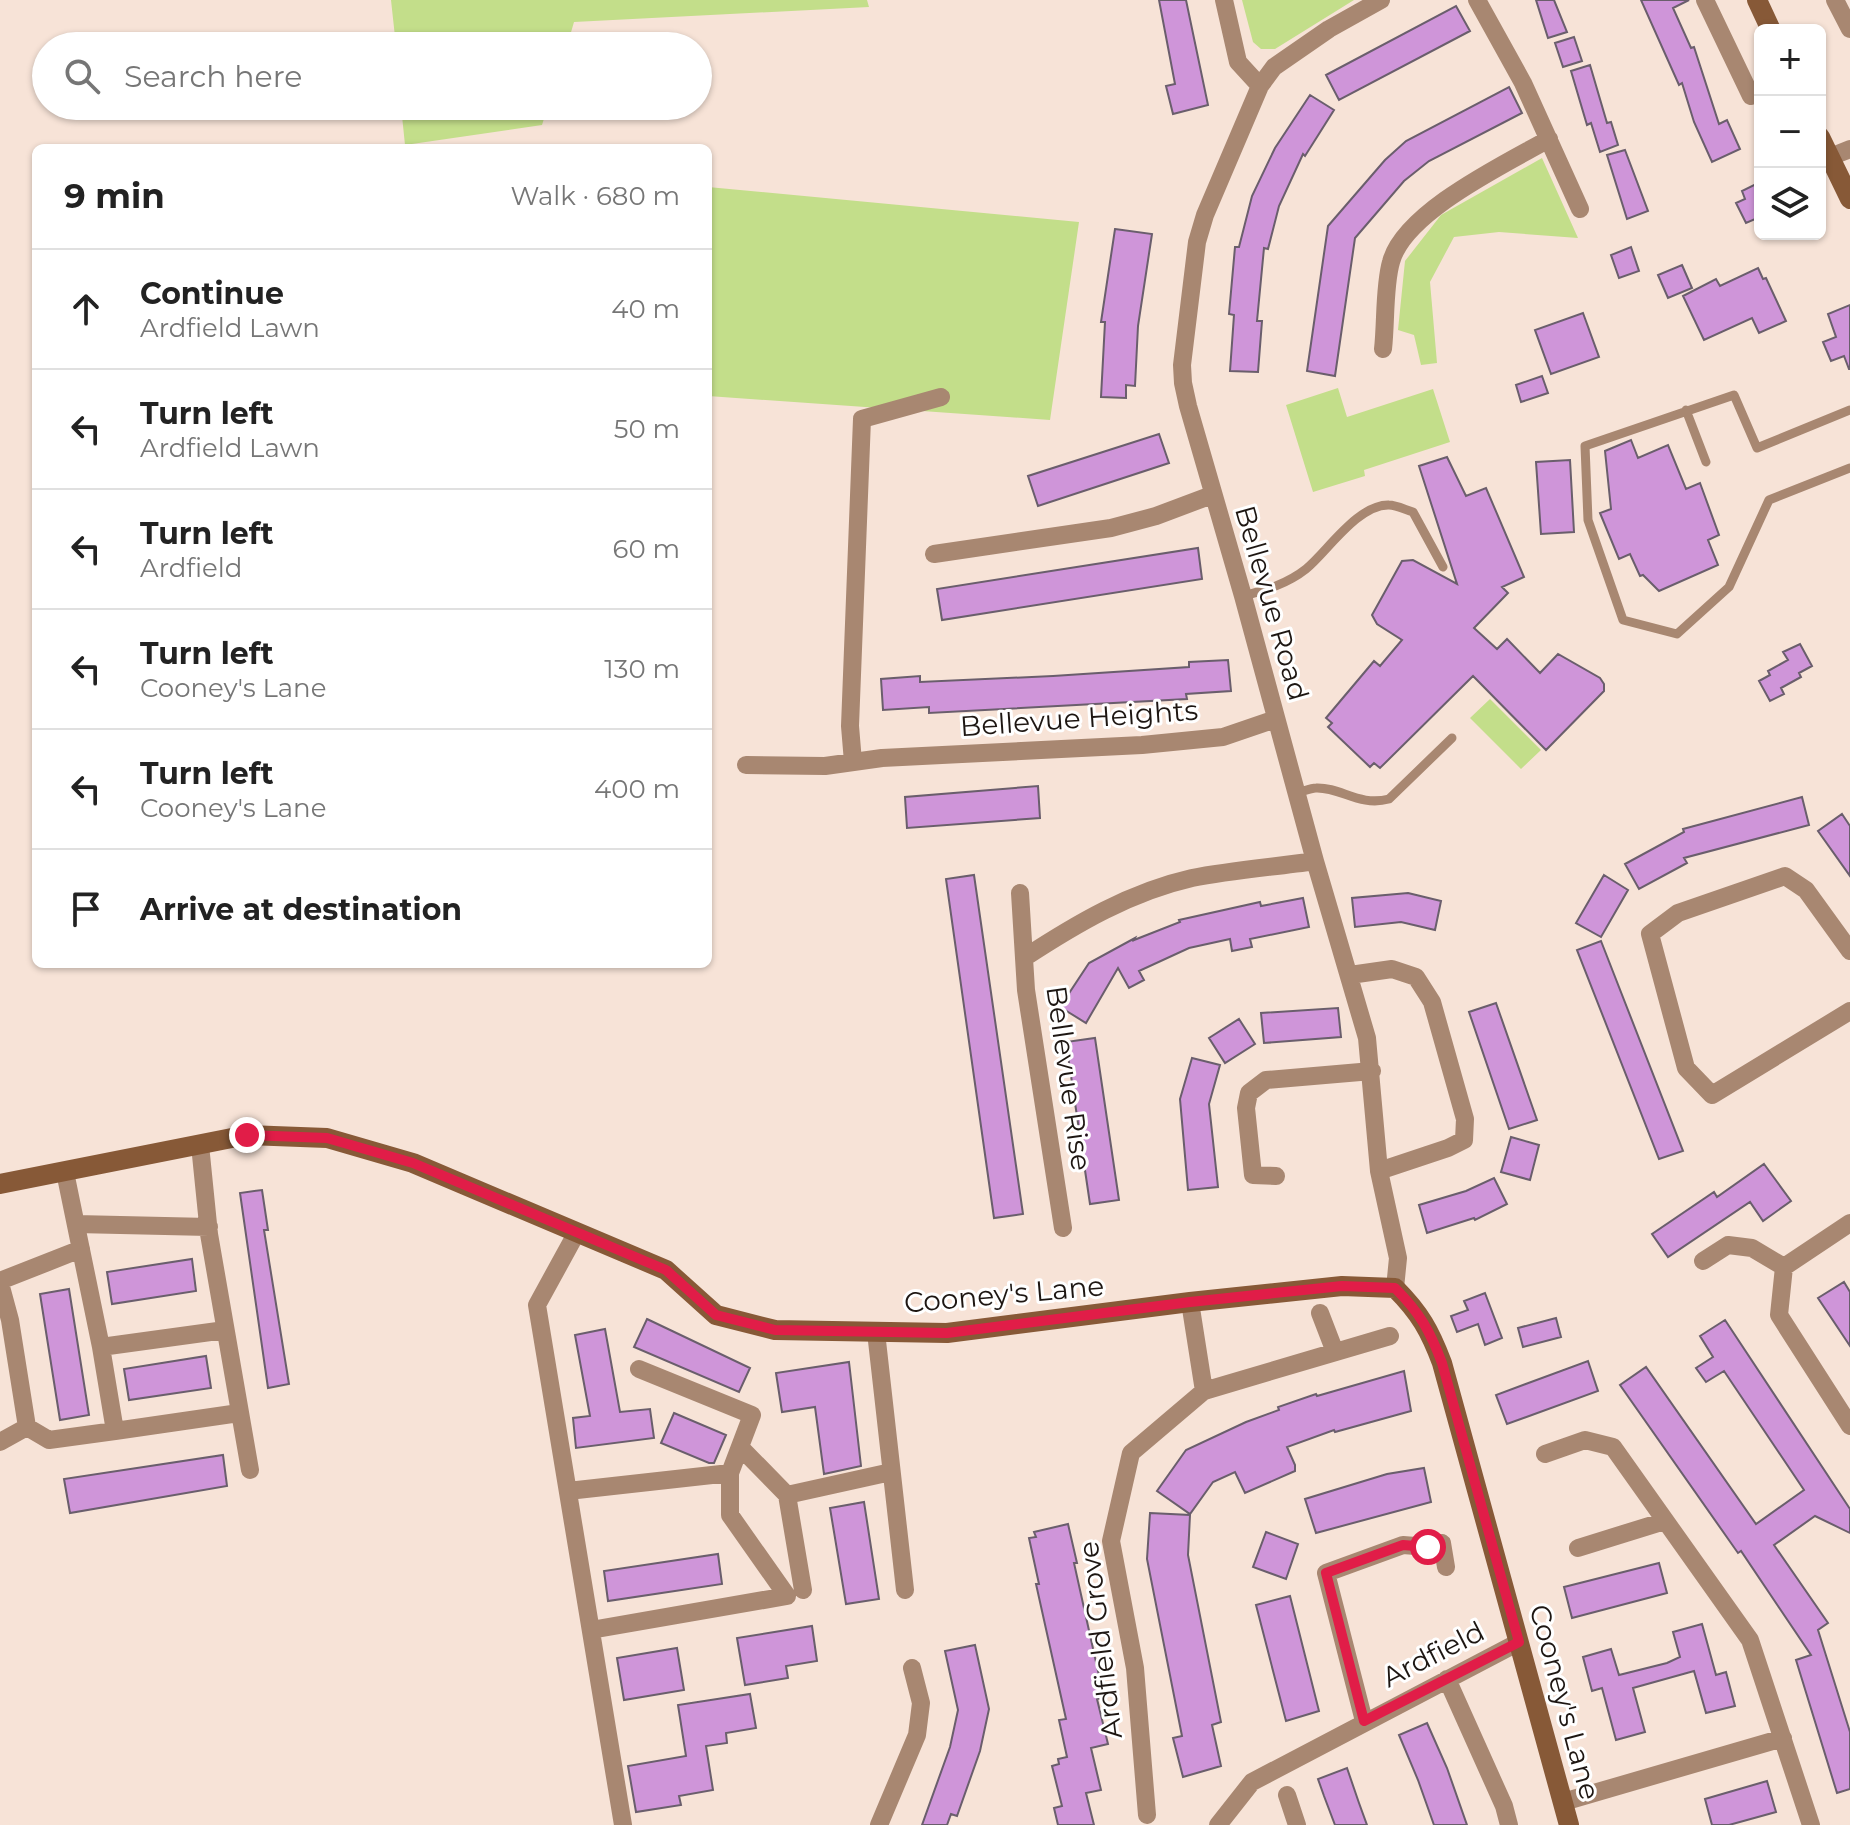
<!DOCTYPE html>
<meta charset="utf-8">
<style>
:root{--surface:#fff;--page:#f6f6f6;--text:#222;--muted:#767676;--line:#e0e0e0}
body{margin:0;font-family:Montserrat,sans-serif;background:var(--page);color:var(--text)}
.controls{position:absolute;right:24px;top:24px;display:grid;overflow:hidden;border-radius:12px;box-shadow:0 2px 6px #0004}
.controls button{width:72px;height:72px;display:grid;place-items:center;padding:0;border:0;border-bottom:2px solid var(--line);background:var(--surface);color:var(--text);font:40px sans-serif}
.stop{position:absolute;width:24px;height:24px;margin:-18px;border:6px solid #e11d48;border-radius:50%;background:#fff}
.stop.end{background:#e11d48;border-color:#fff;box-shadow:0 2px 8px #0008}
.list{margin:0;padding:0;list-style:none}
h2{display:flex;justify-content:space-between;align-items:center;height:104px;margin:0;padding:0 32px;font-size:34px}
h2 small{font-size:26px;font-weight:400;color:var(--muted)}
.list li{display:grid;grid-template-columns:52px 1fr auto;gap:24px;align-items:center;box-sizing:border-box;height:120px;padding:0 32px;border-top:2px solid var(--line)}
.list b{display:block;font-size:30px;white-space:nowrap}
.list p{margin:0;font-size:26px;white-space:nowrap;color:var(--muted)}
.list em{font-size:26px;font-style:normal;color:var(--muted)}
.icon{flex:none;width:44px;height:44px;fill:none;stroke:currentColor;stroke-width:2;stroke-linecap:round;stroke-linejoin:round}
.map{position:relative;flex:none;width:1850px;height:1825px;overflow:hidden}
.search{position:absolute;background:var(--surface);box-shadow:0 2px 6px #0004;left:32px;top:32px;width:680px;height:88px;display:flex;align-items:center;gap:20px;box-sizing:border-box;padding:0 28px;border-radius:44px;color:var(--muted);font-size:30px}
.panel{position:absolute;background:var(--surface);box-shadow:0 2px 6px #0004;left:32px;top:144px;width:680px;height:824px;border-radius:12px}
.map>svg:first-child{display:block}
.green{fill:#c3de8a}
.building{fill:#cf95d9;stroke:#6a5e6c;stroke-width:2}
.lines{fill:none;stroke-linecap:round;stroke-linejoin:round}
.lane{stroke:#a88771;stroke-width:9}
.street{stroke:#a88771;stroke-width:18}
.secondary{stroke:#875937;stroke-width:20}
.route{stroke:#e11d48;stroke-width:10}
.labels{text-anchor:middle;dominant-baseline:central;stroke-width:6;stroke-linejoin:round;paint-order:stroke}
.street-label{font-size:28px;fill:#1d1612;stroke:#fff}
</style>
<div class="map">
<svg width="1850" height="1825" viewBox="0 0 1850 1825">
<rect width="100%" height="100%" fill="#f7e3d7"/>
<path class="green" d="M391,0H867L869,7L574,22L567,46H396Z
M1242,0H1354L1275,49H1261L1253,42Z
M401,106H548L542,125L405,145Z
M1542,158L1578,238L1499,232L1454,237L1430,282L1437,363L1421,365L1414,335L1398,330L1405,261L1441,215Z
M708,187L1079,222L1050,420L708,396Z
M1338,388L1347,417L1433,389L1450,442L1364,470L1365,476L1313,492L1286,405Z
M1490,699L1541,750L1521,769L1470,718Z"/>
<path class="building" d="M1159,0H1186L1208,105L1173,114L1166,86L1175,84Z
M1536,0H1554L1567,32L1548,38Z
M1641,0H1689L1673,8L1691,48L1694,47L1719,124L1727,120L1740,149L1712,162L1694,122L1682,83L1679,85Z
M1456,6L1470,31L1339,100L1326,75Z
M1574,37L1582,61L1563,67L1555,43Z
M1590,65L1607,123L1611,122L1618,145L1600,152L1591,123L1587,125L1571,71Z
M1509,87L1522,113L1429,161L1404,181L1355,238L1335,376L1307,371L1328,226L1385,160L1406,141Z
M1310,95L1334,110L1305,156L1303,154L1279,206L1268,249L1264,248L1257,321H1262L1258,372L1230,371L1234,315L1229,314L1235,247H1239L1252,196L1275,148Z
M1625,150L1648,211L1627,219L1607,155Z
M1760,182V229L1755,219L1746,223L1736,203L1745,199L1742,191Z
M1115,229L1152,234L1138,326L1135,386L1126,385V398L1101,397L1105,322H1101Z
M1631,247L1639,271L1619,278L1611,255Z
M1682,265L1692,288L1668,298L1658,275Z
M1758,268L1763,279L1766,278L1786,321L1759,333L1752,318L1704,340L1683,296L1716,279L1720,286Z
M1850,305V369H1849L1844,356L1831,361L1823,342L1836,337L1828,314Z
M1583,313L1599,357L1551,374L1535,330Z
M1542,376L1548,393L1521,402L1516,385Z
M1159,434L1169,463L1038,506L1028,476Z
M1631,440L1638,458L1668,445L1686,489L1700,483L1719,535L1708,540L1718,565L1659,591L1643,575L1640,576L1630,554L1619,559L1600,513L1611,509L1605,451Z
M1447,457L1466,496L1486,488L1524,577L1502,587L1508,593L1474,628L1497,649L1507,639L1540,673L1558,654L1600,678L1604,684V691L1546,750L1473,676L1380,768L1374,763L1370,767L1328,727L1332,723L1326,718L1374,661L1380,666L1402,640L1377,624L1372,615L1402,561L1413,560L1457,584L1419,466Z
M1570,460L1574,532L1541,534L1536,462Z
M1198,548L1202,579L942,620L937,589Z
M1800,644L1812,666L1799,673L1801,677L1781,688L1784,694L1770,701L1759,681L1770,675L1768,671L1788,660L1783,652Z
M1228,660L1231,691L1186,694L1187,699L929,713V707L883,710L881,679L920,676V682L1053,676L1189,667V662Z
M1038,786L1040,818L907,828L905,797Z
M1802,797L1809,825L1684,858L1687,863L1639,889L1625,864L1684,832L1683,829Z
M1842,814L1850,826V876L1818,831Z
M974,875L1023,1214L994,1218L946,879Z
M1604,875L1628,890L1601,937L1576,923Z
M1408,893L1441,901L1435,930L1401,922L1355,927L1352,898Z
M1303,898L1309,927L1250,939L1252,947L1232,951L1230,939L1189,948L1139,971L1144,980L1129,988L1118,968L1086,1023L1060,1007L1089,963L1135,938L1134,940L1180,922L1179,920L1260,902L1261,906Z
M1601,941L1683,1151L1659,1159L1577,950Z
M1496,1003L1537,1120L1509,1129L1469,1012Z
M1338,1008L1341,1037L1264,1043L1261,1013Z
M1239,1019L1255,1044L1225,1063L1209,1038Z
M1095,1038L1119,1200L1090,1204L1066,1042Z
M1192,1058L1220,1065L1209,1104L1218,1187L1188,1190L1180,1099Z
M1511,1137L1539,1145L1530,1180L1501,1172Z
M1764,1164L1791,1201L1763,1221L1750,1202L1668,1257L1652,1234L1714,1192L1717,1197Z
M1494,1178L1507,1204L1475,1220L1474,1218L1427,1233L1419,1205L1466,1191Z
M262,1190L268,1230H264L289,1384L268,1388L240,1193Z
M192,1259L196,1291L112,1304L107,1272Z
M1844,1282L1850,1292V1346L1818,1298Z
M69,1289L89,1415L60,1420L40,1294Z
M1485,1293L1502,1338L1485,1345L1478,1324L1457,1332L1451,1316L1468,1310L1464,1301Z
M1556,1318L1561,1337L1523,1347L1518,1328Z
M647,1319L750,1368L739,1392L634,1347Z
M1725,1320L1850,1509V1533L1815,1516L1774,1545L1828,1623L1818,1630L1850,1732V1789L1837,1793L1796,1660L1811,1655L1741,1551L1738,1553L1620,1385L1646,1367L1756,1524L1804,1490L1724,1371L1706,1382L1696,1368L1713,1357L1700,1336Z
M605,1329L620,1412L650,1409L654,1438L576,1448L573,1418L590,1416L575,1335Z
M206,1356L211,1388L129,1400L124,1369Z
M1588,1361L1598,1391L1507,1424L1496,1395Z
M849,1362L861,1466L824,1474L815,1407L782,1412L776,1373Z
M1404,1371L1411,1411L1335,1432L1334,1430L1287,1447L1295,1465V1471L1245,1493L1235,1472L1213,1482L1190,1514L1157,1491L1186,1450L1246,1422L1279,1410L1278,1407L1316,1394L1317,1396Z
M674,1413L726,1435L714,1463H709L661,1443Z
M223,1455L227,1486L70,1513L64,1479Z
M1424,1468L1431,1502L1316,1533L1305,1499L1387,1474Z
M864,1502L879,1599L846,1604L830,1508Z
M1150,1513L1190,1515L1188,1555L1221,1722L1212,1725L1221,1766L1183,1777L1173,1738L1182,1736L1147,1559Z
M1068,1524L1077,1563H1074L1104,1698L1097,1699L1108,1744L1091,1748L1101,1790L1086,1793L1094,1825H1058L1054,1808L1062,1806L1052,1766L1059,1764L1058,1759L1067,1757L1059,1720L1066,1719L1036,1584H1039L1029,1538L1036,1537L1034,1532Z
M1266,1532L1298,1544L1286,1579L1253,1567Z
M718,1554L722,1584L608,1601L604,1571Z
M1659,1563L1667,1593L1572,1618L1564,1587Z
M1290,1596L1319,1711L1286,1721L1256,1605Z
M1702,1624L1716,1675L1726,1672L1735,1706L1706,1713L1694,1671L1633,1688L1645,1732L1616,1740L1602,1688L1592,1691L1583,1657L1611,1649L1619,1675L1667,1663L1680,1657L1673,1632Z
M812,1626L817,1661L786,1666L788,1678L745,1685L737,1638Z
M975,1645L989,1709L980,1751L957,1816L951,1814L947,1825H922L950,1747L958,1710L945,1651Z
M677,1648L684,1690L624,1700L617,1658Z
M750,1694L756,1728L726,1733L727,1743L706,1746L713,1790L679,1796L681,1805L636,1812L628,1766L686,1756L678,1705Z
M1427,1723L1447,1768L1467,1825H1434L1418,1780L1399,1735Z
M1347,1768L1359,1803L1367,1825H1335L1324,1796L1318,1779Z
M1767,1781L1776,1812L1729,1825H1712L1705,1799Z"/>
<g class="lines">
<path class="lane" d="M1686,410L1706,462
M1850,410L1757,448L1734,395L1585,446L1588,520L1623,620L1677,634L1729,587L1769,500L1850,468
M1243,596C1266,590 1287,584 1306,569C1327,552 1358,504 1389,505C1396,505 1406,510 1413,512L1443,567
M1296,793C1302,792 1310,788 1316,788C1341,787 1359,807 1389,799L1452,738"/>
<path class="street" d="M1224,0L1238,62L1260,86
M1381,0L1329,29L1274,67L1260,86L1205,215L1197,242L1182,365L1183,383L1188,406L1243,596L1315,861L1367,1038L1379,1171L1398,1258L1395,1288
M1477,0L1523,83L1580,209
M1705,0L1751,96
M1835,0L1850,29
M1830,157L1850,149
M1383,349C1386,324 1384,286 1391,262C1404,212 1505,164 1549,139
M934,554L1111,528L1156,516L1212,495
M853,762L850,726L862,419L941,397
M746,765L825,766L882,758L1142,745L1223,737L1276,719
M1020,893L1024,958
M1850,951L1806,890L1785,876L1678,913L1650,934L1686,1068L1712,1095L1850,1011
M1350,975L1392,969L1416,977L1432,1002L1465,1119L1464,1140L1448,1148L1379,1171
M200,1145L209,1234L250,1470
M65,1172L101,1347
M1276,1176L1253,1175L1246,1108L1249,1093L1266,1080L1372,1071
M1850,1223L1784,1267L1779,1315L1850,1426
M76,1224L209,1227
M1063,1228L1026,990L1024,958C1076,924 1130,892 1192,878C1232,870 1274,867 1315,861
M577,1232L537,1305L623,1825
M1703,1261L1728,1245L1752,1248L1784,1267
M0,1281L81,1249
M0,1283L10,1320L27,1427L49,1440L115,1431
M1190,1302L1204,1391
M1320,1313L1335,1352
M225,1330L101,1347L115,1431L239,1413
M876,1332L905,1590
M0,1442L27,1427
M740,1447L787,1495L891,1472
M1545,1454L1585,1440L1613,1447L1750,1640L1811,1825
M568,1491L730,1473
M787,1495L803,1590
M1578,1548L1665,1521
M591,1630L787,1596L730,1515V1473L752,1415L639,1369
M1447,1679L1504,1806L1509,1825
M1364,1721L1326,1573L1403,1545L1428,1547L1442,1543L1446,1567
M1287,1795L1297,1825
M1563,1802L1783,1738
M1147,1815L1135,1668L1111,1541L1131,1453L1204,1391L1390,1336
M879,1825L917,1735L921,1703L912,1668
M1218,1825L1252,1782L1519,1642"/>
<path class="secondary" d="M1757,0L1771,30
M1820,137L1850,199
M0,1184L247,1135L327,1138L413,1163L666,1270L716,1315L775,1330L947,1333L1190,1302L1342,1286L1395,1288C1420,1313 1430,1331 1442,1363L1569,1825"/>
</g>
<g class="lines">
<path class="route" d="M247,1135L327,1138L413,1163L666,1270L716,1315L775,1330L947,1333L1190,1302L1342,1286L1395,1288C1420,1313 1430,1331 1442,1363L1519,1642L1364,1721L1326,1573L1403,1545L1428,1547"/>
</g>
<g class="labels">
<g class="street-label">
<text transform="translate(1272 603) rotate(74)">Bellevue Road</text>
<text transform="translate(1079 718) rotate(-4)">Bellevue Heights</text>
<text transform="translate(1069 1078) rotate(82)">Bellevue Rise</text>
<text transform="translate(1004 1294) rotate(-5)">Cooney's Lane</text>
<text transform="translate(1100 1640) rotate(-97)">Ardfield Grove</text>
<text transform="translate(1433 1654) rotate(-27)">Ardfield</text>
<text transform="translate(1565 1702) rotate(75)">Cooney's Lane</text>
</g>
</g>
</svg>
<div class="controls">
<button>+</button>
<button>−</button>
<button><svg class="icon" aria-label="layers" viewBox="0 0 24 24"><path d="M12 4l9 5-9 5-9-5zM3 14l9 5 9-5"/></svg></button>
</div>
<div class="stop" style="left:1428px;top:1547px"></div>
<div class="stop end" style="left:247px;top:1135px"></div>
<div class="search"><svg class="icon" aria-label="search" viewBox="0 0 24 24"><circle cx="10" cy="10" r="6"/><path d="M15 15l6 6"/></svg>Search here</div>
<section class="panel">
<h2>9 min<small>Walk · 680 m</small></h2>
<ul class="list">
<li><svg class="icon" aria-label="ahead" viewBox="0 0 24 24"><path d="M12 20V5M6 11l6-6 6 6"/></svg><div><b>Continue</b><p>Ardfield Lawn</p></div><em>40 m</em></li>
<li><svg class="icon" aria-label="left" viewBox="0 0 24 24"><path d="M17 20v-9H6M10 6l-5 5 5 5"/></svg><div><b>Turn left</b><p>Ardfield Lawn</p></div><em>50 m</em></li>
<li><svg class="icon" aria-label="left" viewBox="0 0 24 24"><path d="M17 20v-9H6M10 6l-5 5 5 5"/></svg><div><b>Turn left</b><p>Ardfield</p></div><em>60 m</em></li>
<li><svg class="icon" aria-label="left" viewBox="0 0 24 24"><path d="M17 20v-9H6M10 6l-5 5 5 5"/></svg><div><b>Turn left</b><p>Cooney's Lane</p></div><em>130 m</em></li>
<li><svg class="icon" aria-label="left" viewBox="0 0 24 24"><path d="M17 20v-9H6M10 6l-5 5 5 5"/></svg><div><b>Turn left</b><p>Cooney's Lane</p></div><em>400 m</em></li>
<li><svg class="icon" aria-label="arrive" viewBox="0 0 24 24"><path d="M6 21V4h12l-3 4 3 4H6"/></svg><div><b>Arrive at destination</b></div></li>
</ul>
</section>
</div>
